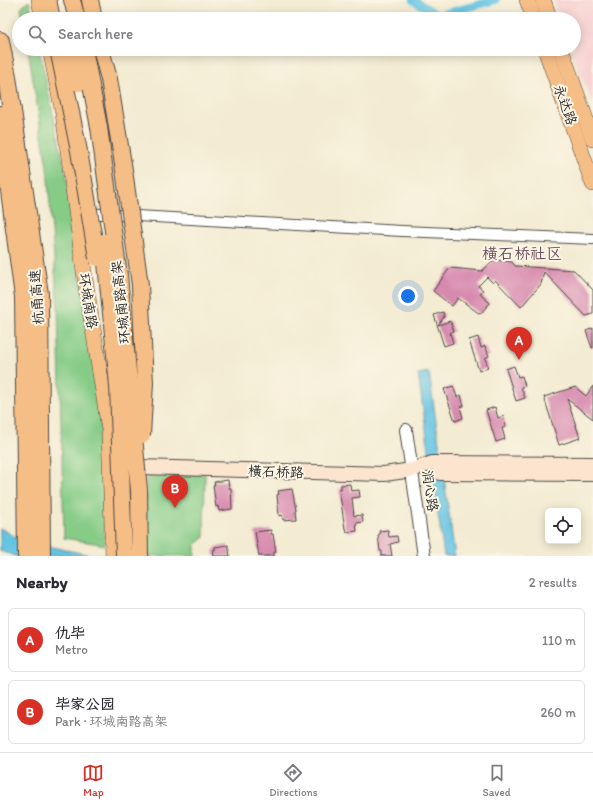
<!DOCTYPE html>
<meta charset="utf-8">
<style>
:root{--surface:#fff;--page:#f7f7f7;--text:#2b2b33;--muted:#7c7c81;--line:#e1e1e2;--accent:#d93025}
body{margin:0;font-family:Itim,"LXGW WenKai TC",sans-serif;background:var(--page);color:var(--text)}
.controls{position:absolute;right:12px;bottom:12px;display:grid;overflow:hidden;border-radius:6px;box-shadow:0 2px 10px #0003}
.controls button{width:36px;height:36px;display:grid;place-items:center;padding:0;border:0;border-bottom:1px solid var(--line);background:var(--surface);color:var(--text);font:20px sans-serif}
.you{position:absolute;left:408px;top:296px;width:14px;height:14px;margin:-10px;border:3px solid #fff;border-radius:50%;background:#1a73e8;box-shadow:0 0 0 6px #1a73e833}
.badge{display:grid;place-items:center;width:26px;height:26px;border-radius:50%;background:var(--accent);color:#fff;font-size:13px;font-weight:700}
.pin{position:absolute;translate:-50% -33px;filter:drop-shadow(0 1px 2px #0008)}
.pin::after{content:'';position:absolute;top:21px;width:14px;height:12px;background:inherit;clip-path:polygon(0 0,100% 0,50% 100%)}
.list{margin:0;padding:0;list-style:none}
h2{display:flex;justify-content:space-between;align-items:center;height:52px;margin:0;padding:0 16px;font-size:17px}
h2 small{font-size:13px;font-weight:400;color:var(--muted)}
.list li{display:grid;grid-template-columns:26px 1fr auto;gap:12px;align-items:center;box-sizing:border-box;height:64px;margin:0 8px 8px;padding:0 8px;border:1px solid var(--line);border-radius:6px}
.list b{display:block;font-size:15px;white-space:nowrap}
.list p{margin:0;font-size:13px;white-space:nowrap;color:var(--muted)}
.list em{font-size:13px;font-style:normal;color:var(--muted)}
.icon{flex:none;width:22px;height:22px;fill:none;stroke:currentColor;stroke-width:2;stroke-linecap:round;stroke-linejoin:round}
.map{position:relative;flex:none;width:593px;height:556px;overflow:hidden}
.search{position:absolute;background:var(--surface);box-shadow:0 2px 10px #0003;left:12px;right:12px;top:12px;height:44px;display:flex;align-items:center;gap:10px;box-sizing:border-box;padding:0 14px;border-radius:22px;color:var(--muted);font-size:15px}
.sheet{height:196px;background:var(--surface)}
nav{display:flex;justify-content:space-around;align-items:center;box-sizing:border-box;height:56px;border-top:1px solid var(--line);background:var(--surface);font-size:11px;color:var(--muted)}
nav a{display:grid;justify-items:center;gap:2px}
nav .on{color:var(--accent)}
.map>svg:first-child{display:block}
.built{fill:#f7cfd1}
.green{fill:#86cc87;stroke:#587c59}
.water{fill:#65c4e3;stroke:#487887}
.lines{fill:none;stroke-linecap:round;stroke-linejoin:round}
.canal{stroke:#65c4e3;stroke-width:8}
.building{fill:#d78aaf}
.minor-casing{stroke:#494844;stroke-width:12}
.tertiary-casing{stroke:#494844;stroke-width:14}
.secondary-casing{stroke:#494844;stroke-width:16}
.primary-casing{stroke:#494844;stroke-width:16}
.trunk-casing{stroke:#494844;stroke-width:18}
.motorway-casing{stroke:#494844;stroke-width:20}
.minor{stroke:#fff;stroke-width:10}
.tertiary{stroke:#fff;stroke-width:12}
.secondary{stroke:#fbe5cf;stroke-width:14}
.primary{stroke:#f6be87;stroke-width:15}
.trunk{stroke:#f6be87;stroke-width:16}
.motorway{stroke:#f6be87;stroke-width:18}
.trunk-bridge-casing{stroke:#494844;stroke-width:18;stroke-linecap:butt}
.trunk-bridge{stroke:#f6be87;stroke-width:16}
.labels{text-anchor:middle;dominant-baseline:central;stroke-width:4;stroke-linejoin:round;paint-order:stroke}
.street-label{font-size:14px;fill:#2b2b2b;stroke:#fcf5e5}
.quarter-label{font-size:16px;fill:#674c59;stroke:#fcf5e5}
</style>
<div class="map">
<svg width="593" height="556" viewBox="0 0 593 556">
<rect width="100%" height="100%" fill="#fcf5e5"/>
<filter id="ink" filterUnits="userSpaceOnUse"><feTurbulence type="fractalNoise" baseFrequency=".025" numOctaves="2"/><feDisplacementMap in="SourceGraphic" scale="8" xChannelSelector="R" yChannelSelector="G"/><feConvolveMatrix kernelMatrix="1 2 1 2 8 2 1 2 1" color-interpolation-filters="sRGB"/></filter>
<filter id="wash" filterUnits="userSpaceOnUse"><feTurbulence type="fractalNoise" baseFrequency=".012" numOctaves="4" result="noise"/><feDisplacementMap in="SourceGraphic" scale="16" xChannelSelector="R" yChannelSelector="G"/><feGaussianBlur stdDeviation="0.9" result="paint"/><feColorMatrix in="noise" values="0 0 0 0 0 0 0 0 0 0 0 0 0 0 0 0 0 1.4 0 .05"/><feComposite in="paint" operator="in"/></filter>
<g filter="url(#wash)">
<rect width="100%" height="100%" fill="#f3ebd2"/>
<path class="built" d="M554,0H593V103L569,49H574V19H559Z"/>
<path class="green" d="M29,1L33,19H23L21,8Z
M28,49H39L66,173L100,411L105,545L64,538L58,309L47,167Z
M150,473L205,474L204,538L195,545V556H147L146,478Z"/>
<path class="water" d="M429,372L455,556H444L418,374Z
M0,528L21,540L94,556H15L0,551Z"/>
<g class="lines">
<path class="canal" d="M413,0L438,15L496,0"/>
</g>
<g id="blocks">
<path class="building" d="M494,260L512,262L515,266L574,270L593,290V314L586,316L544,272L541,284L521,307L495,280L493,283L487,277L478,286L483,290L480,294L490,303L480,314L458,298L452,306L433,291L450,268L482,271Z
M443,312L444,317L438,325L450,321L454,331L450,333L453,343L444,346L434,315Z
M593,328V348H592L586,331Z
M478,337L481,348L485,346L489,356L485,358L488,368L479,371L469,340Z
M514,366L518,377L522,376L525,386L521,387L525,398L516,401L506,369Z
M453,386L457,397L461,395L464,406L460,407L463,418L455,421L444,389Z
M593,386V419L567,399L580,438L559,445L544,397L575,387L586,396Z
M495,407L498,418L503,416L506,427L502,428L505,439L496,442L486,410Z
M228,480L229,488H231L232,509L219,511L218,506L216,507L213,485H215L214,482Z
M350,484L351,491L359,490L360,497L352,498L354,516L362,515L363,522L356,523L357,531L347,532L346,528L345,529L339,489H341V485Z
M292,489L296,510H295L296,519L283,520L282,515L279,516L277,495L279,494L278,491Z
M271,530V534H273L276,552H274V556H259L255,532Z
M388,530L389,537L397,536L398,542L390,544L392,556H382V551H380L378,535L380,534L379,531Z
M228,545L230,556H214L213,550H215V547Z"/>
</g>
</g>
<g filter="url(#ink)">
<use href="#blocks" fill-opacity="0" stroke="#494844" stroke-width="1"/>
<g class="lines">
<defs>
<path id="minor" d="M84,213L402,231L593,239"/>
<path id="tertiary" d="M406,430L424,556"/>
<path id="secondary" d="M140,467L384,474L412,470L432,463L593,464
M440,473L593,474"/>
<path id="primary" d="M39,0L43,19
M527,0L534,19
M543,0L550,19
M50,49L63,113L85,279L109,429L113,556
M545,49L593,184
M561,49L593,139"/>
<path id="trunk" d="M48,0L52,19
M72,0L77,19
M90,0L94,19
M101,49L109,79"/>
<path id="motorway" d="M0,41L7,77L39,294L41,556
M0,115L24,297L27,556"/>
</defs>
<use href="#minor" class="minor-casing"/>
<use href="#tertiary" class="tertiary-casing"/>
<use href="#secondary" class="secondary-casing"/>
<use href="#primary" class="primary-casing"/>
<use href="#trunk" class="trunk-casing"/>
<use href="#motorway" class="motorway-casing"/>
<use href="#minor" class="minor"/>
<use href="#tertiary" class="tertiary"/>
<use href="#secondary" class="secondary"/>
<use href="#primary" class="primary"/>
<use href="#trunk" class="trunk"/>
<use href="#motorway" class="motorway"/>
<defs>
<path id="trunk-bridge" d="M58,49L79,151L97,258
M72,49L79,83
M84,49L99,127L119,275L139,490L140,556
M109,79L124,170L140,285L145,383L142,435
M104,242L118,386L124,556"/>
</defs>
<use href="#trunk-bridge" class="trunk-bridge-casing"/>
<use href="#trunk-bridge" class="trunk-bridge"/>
</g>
</g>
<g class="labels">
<g class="street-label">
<text transform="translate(565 105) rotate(70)">永达路</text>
<text transform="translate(37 297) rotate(-94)">杭甬高速</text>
<text transform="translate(88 301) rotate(81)">环城南路</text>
<text transform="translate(121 302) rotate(-96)">环城南路高架</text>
<text transform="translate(276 472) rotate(2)">横石桥路</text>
<text transform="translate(430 491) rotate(82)">润心路</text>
</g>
<g class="quarter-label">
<text x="522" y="253">横石桥社区</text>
</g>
</g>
</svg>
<div class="controls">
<button><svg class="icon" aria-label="locate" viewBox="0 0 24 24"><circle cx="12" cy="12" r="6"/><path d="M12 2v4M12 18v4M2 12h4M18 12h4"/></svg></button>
</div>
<div class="you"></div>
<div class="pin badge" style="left:519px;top:360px">A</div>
<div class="pin badge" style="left:175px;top:508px">B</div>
<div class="search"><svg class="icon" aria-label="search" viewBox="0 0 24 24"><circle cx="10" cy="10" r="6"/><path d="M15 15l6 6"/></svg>Search here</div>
</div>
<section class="sheet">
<h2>Nearby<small>2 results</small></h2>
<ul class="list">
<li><span class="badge">A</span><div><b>仇毕</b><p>Metro</p></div><em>110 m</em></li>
<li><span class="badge">B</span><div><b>毕家公园</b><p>Park · 环城南路高架</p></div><em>260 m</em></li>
</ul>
</section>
<nav>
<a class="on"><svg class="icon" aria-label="map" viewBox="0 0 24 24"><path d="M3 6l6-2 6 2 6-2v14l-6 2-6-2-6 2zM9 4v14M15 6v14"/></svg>Map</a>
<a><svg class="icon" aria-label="directions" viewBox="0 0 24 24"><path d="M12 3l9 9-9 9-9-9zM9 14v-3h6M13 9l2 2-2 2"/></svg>Directions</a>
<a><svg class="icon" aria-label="saved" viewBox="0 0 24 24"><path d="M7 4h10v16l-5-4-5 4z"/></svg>Saved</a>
</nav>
